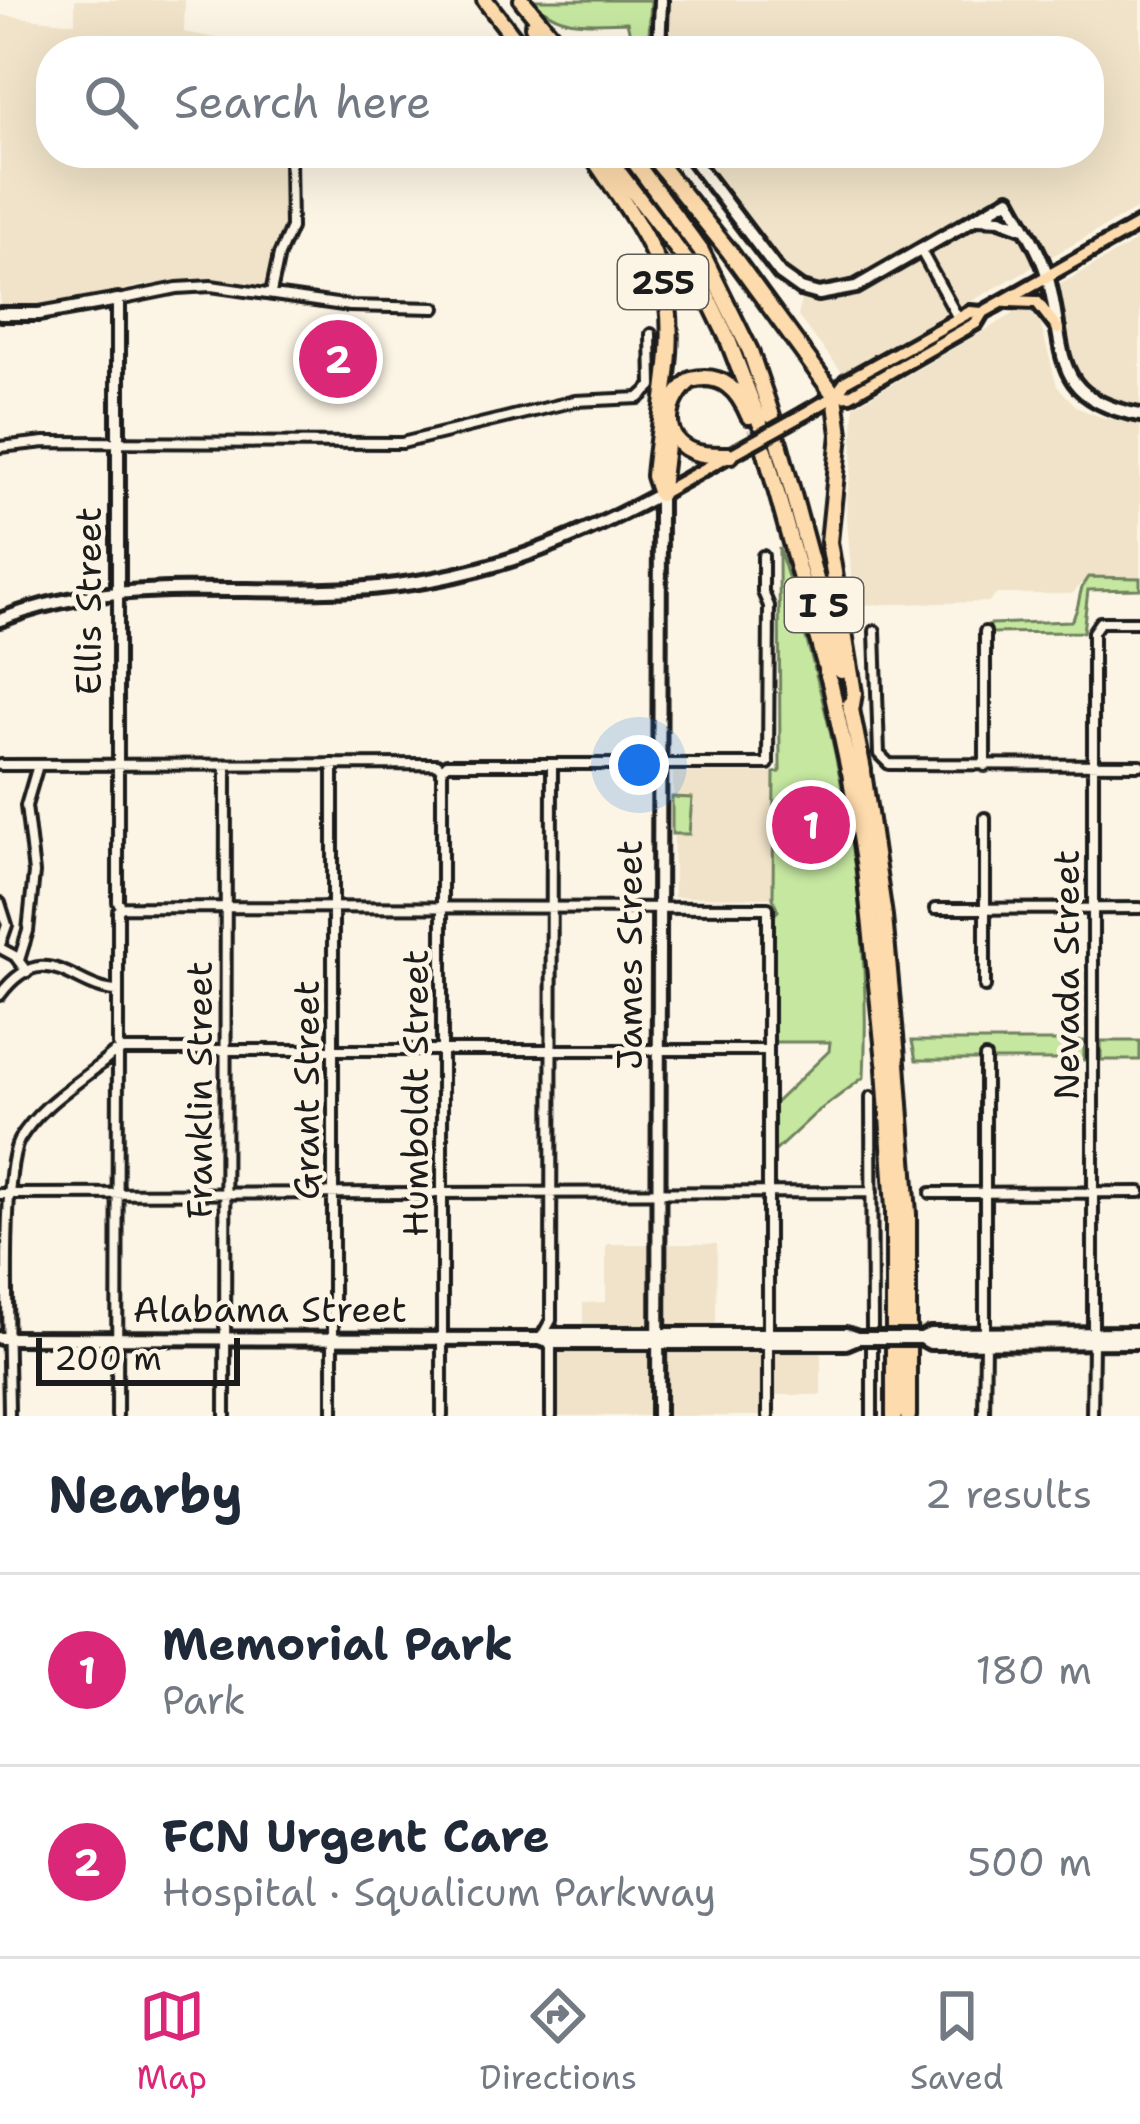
<!DOCTYPE html>
<meta charset="utf-8">
<style>
:root{--surface:#fff;--page:#f6f6f7;--text:#1f2937;--muted:#747a83;--line:#e0e1e3;--accent:#db2777}
body{margin:0;font-family:"Shantell Sans",sans-serif;background:var(--page);color:var(--text)}
.scale{position:absolute;left:36px;bottom:30px;width:204px;box-sizing:border-box;padding-left:12px;border:6px solid #1c1c1c;border-top:0;font-size:33px;line-height:42px;white-space:nowrap;color:#1c1c1c;-webkit-text-stroke:9px #fcf5e5;paint-order:stroke}
.you{position:absolute;left:639px;top:765px;width:42px;height:42px;margin:-30px;border:9px solid #fff;border-radius:50%;background:#1a73e8;box-shadow:0 0 0 18px #1a73e833}
.badge{display:grid;place-items:center;width:78px;height:78px;border-radius:50%;background:var(--accent);color:#fff;font-size:39px;font-weight:700}
.pin{position:absolute;translate:-50% -50%;border:6px solid #fff;box-shadow:0 3px 12px #0006}
.list{margin:0;padding:0;list-style:none}
h2{display:flex;justify-content:space-between;align-items:center;height:156px;margin:0;padding:0 48px;font-size:51px}
h2 small{font-size:39px;font-weight:400;color:var(--muted)}
.list li{display:grid;grid-template-columns:78px 1fr auto;gap:36px;align-items:center;box-sizing:border-box;height:192px;padding:0 48px;border-top:3px solid var(--line)}
.list b{display:block;font-size:45px;white-space:nowrap}
.list p{margin:0;font-size:39px;white-space:nowrap;color:var(--muted)}
.list em{font-size:39px;font-style:normal;color:var(--muted)}
.icon{flex:none;width:66px;height:66px;fill:none;stroke:currentColor;stroke-width:2;stroke-linecap:round;stroke-linejoin:round}
.map{position:relative;flex:none;width:1140px;height:1416px;overflow:hidden}
.search{position:absolute;background:var(--surface);box-shadow:0 12px 48px #0002;left:36px;right:36px;top:36px;height:132px;display:flex;align-items:center;gap:30px;box-sizing:border-box;padding:0 42px;border-radius:48px;color:var(--muted);font-size:45px}
.sheet{height:540px;background:var(--surface)}
nav{display:flex;justify-content:space-around;align-items:center;box-sizing:border-box;height:168px;border-top:3px solid var(--line);background:var(--surface);font-size:33px;color:var(--muted)}
nav a{display:grid;justify-items:center;gap:6px}
nav .on{color:var(--accent)}
.map>svg:first-child{display:block}
.built{fill:#f0e3c9}
.green{fill:#c5e7a0;stroke:#70825e;stroke-width:3}
.lines{fill:none;stroke-linecap:round;stroke-linejoin:round}
.highway-tunnel{stroke:#dad4c7;stroke-width:14;stroke-dasharray:14 7;stroke-linecap:butt}
.street-casing{stroke:#1c1c1c;stroke-width:16}
.secondary-casing{stroke:#1c1c1c;stroke-width:20}
.primary-casing{stroke:#1c1c1c;stroke-width:20}
.highway-casing{stroke:#1c1c1c;stroke-width:22}
.street{stroke:#fcf5e5;stroke-width:8}
.secondary{stroke:#fcf5e5;stroke-width:10}
.primary{stroke:#fedbac;stroke-width:10}
.highway{stroke:#fedbac;stroke-width:14}
.secondary-bridge-casing{stroke:#1c1c1c;stroke-width:20;stroke-linecap:butt}
.primary-bridge-casing{stroke:#1c1c1c;stroke-width:20;stroke-linecap:butt}
.secondary-bridge{stroke:#fcf5e5;stroke-width:10}
.primary-bridge{stroke:#fedbac;stroke-width:10}
.labels{text-anchor:middle;dominant-baseline:central;stroke-width:9;stroke-linejoin:round;paint-order:stroke}
.shield{fill:#fcf5e5;stroke:#5f5d58;stroke-width:3}
.shield-label{font-size:33px;font-weight:bold;fill:#1c1c1c}
.street-label{font-size:36px;fill:#1c1c1c;stroke:#fcf5e5}
</style>
<div class="map">
<svg width="1140" height="1416" viewBox="0 0 1140 1416">
<rect width="100%" height="100%" fill="#fcf5e5"/>
<filter id="ink" filterUnits="userSpaceOnUse"><feTurbulence type="fractalNoise" baseFrequency=".00833" numOctaves="2"/><feDisplacementMap in="SourceGraphic" scale="24" xChannelSelector="R" yChannelSelector="G"/><feConvolveMatrix kernelMatrix="1 2 1 2 8 2 1 2 1" color-interpolation-filters="sRGB"/></filter>
<g filter="url(#ink)">
<path class="built" d="M75,0H185L184,32L236,42V51H51V153H294L296,229L283,258L277,290L218,280L145,285L50,306H0V15L75,23Z
M668,0H1140V207L843,373L798,317L802,294L695,153H1089V51H668Z
M1140,239V407L1117,404L1089,387L1075,368L1059,285Z
M1022,309L1038,314L1057,386L1078,408L1101,417L1140,425V578L1088,577L1072,594H997L988,602L853,605L846,502L852,465L854,406Z
M673,773H774L773,898L674,897Z
M606,1244H650V1324L646,1329L583,1330V1303L606,1302Z
M668,1244H717L716,1330L668,1327Z
M558,1348L821,1349V1395H769L768,1416H558Z"/>
<path class="green" d="M533,0H651L648,51H634L627,22C591,23 559,29 533,0Z
M779,548C835,723 873,892 864,1077L816,1113L772,1154V1106L829,1051L830,1042H772L773,916L778,911L773,898L774,773L780,772Z
M1088,577L1140,578V589L1088,590L1083,632L987,633L991,624L1071,621C1082,607 1076,592 1088,577Z
M672,797L692,798L689,834H672Z
M912,1041H1084V1060H916Z
M1101,1041H1140V1060H1101Z"/>
<g class="lines">
<path class="highway-tunnel" d="M753,427L765,450"/>
<defs>
<path id="street" d="M921,251L958,318
M271,293L279,255L291,228L290,157L294,153
M118,300L177,288L211,286L350,306L435,308
M0,447L45,442L402,443L575,401L639,398L652,386L651,334
M875,631L879,754L889,764L1140,765
M0,765L437,764L442,769L447,764H768L769,606L763,592V556
M985,766V632
M442,770V1416
M0,903L7,925L0,945
M122,907L768,908V1334
M935,909L1140,908
M0,948L15,956L27,972
M19,960L28,931L34,873L26,806L38,765
M985,987V818
M0,995C46,934 75,991 118,991
M121,1050H768
M871,1097L872,1330
M931,1193L1140,1192
M0,1194L872,1192
M1093,1333V632L1100,622H1140
M985,1334V1058
M541,1338L551,1320L552,764
M551,1343V1416
M768,1343V1416
M9,1416C9,1362 0,1177 19,1140C43,1101 81,1083 114,1053
M117,1416L118,1054L121,1050L118,1045V911L122,907L118,902V592
M225,1416L226,765
M333,1416V764
M872,1416V1347
M984,1416L985,1343
M1092,1416L1093,1342"/>
<path id="secondary" d="M659,51L661,0
M688,153L780,274L801,289L819,294L856,287L1009,199C1022,224 1039,248 1047,275C1068,348 1046,398 1140,415
M978,218L1000,219L1024,228
M0,314H39L118,300V590
M0,620C114,574 235,596 355,589C470,582 559,548 660,494L658,1416
M0,1338L540,1339L551,1343H846L858,1338
M921,1338L930,1343L1140,1342
M921,1338L930,1334L1140,1333
M540,1339L551,1334H846L858,1338"/>
<path id="primary" d="M1008,301L1037,302L1058,329
M835,396L846,381L970,312L982,313
M804,414L835,396L850,395L976,323L982,313L1140,224
M660,494L726,457"/>
<path id="highway" d="M485,0L524,51
M522,0L564,51
M533,26L551,51
M590,153C615,191 646,229 661,273C682,336 659,411 654,476L660,494
M604,153L697,275L727,337L760,423
M628,153L701,251L750,351L772,416
M650,153L729,251L835,396L840,434L829,542L854,693L851,711
M779,443L841,671
M765,450L831,686L849,770
M731,455C718,455 704,456 692,451C658,437 668,398 691,380C722,372 738,390 749,416
M661,489L668,428
M850,704L863,770
M850,772L865,869L885,1062
M863,772L884,916L897,1058
M897,1063L908,1214V1329
M885,1068L894,1209V1329
M908,1347V1416
M894,1416V1347"/>
</defs>
<use href="#street" class="street-casing"/>
<use href="#secondary" class="secondary-casing"/>
<use href="#primary" class="primary-casing"/>
<use href="#highway" class="highway-casing"/>
<use href="#street" class="street"/>
<use href="#secondary" class="secondary"/>
<use href="#primary" class="primary"/>
<use href="#highway" class="highway"/>
<defs>
<path id="secondary-bridge" d="M858,1338H921"/>
<path id="primary-bridge" d="M734,453L804,414"/>
</defs>
<use href="#secondary-bridge" class="secondary-bridge-casing"/>
<use href="#primary-bridge" class="primary-bridge-casing"/>
<use href="#secondary-bridge" class="secondary-bridge"/>
<use href="#primary-bridge" class="primary-bridge"/>
</g>
</g>
<g class="labels">
<g class="shield">
<rect x="618" y="255" width="90" height="54" rx="9"/>
<rect x="785" y="578" width="78" height="54" rx="9"/>
</g>
<g class="shield-label">
<text x="663" y="282">255</text>
<text x="824" y="605">I 5</text>
</g>
<g class="street-label">
<text transform="translate(88 601) rotate(-90)">Ellis Street</text>
<text transform="translate(629 955) rotate(-90)">James Street</text>
<text transform="translate(1066 975) rotate(-90)">Nevada Street</text>
<text transform="translate(199 1090) rotate(-90)">Franklin Street</text>
<text transform="translate(306 1090) rotate(-90)">Grant Street</text>
<text transform="translate(415 1093) rotate(-90)">Humboldt Street</text>
<text x="270" y="1309">Alabama Street</text>
</g>
</g>
</svg>
<div class="scale">200 m</div>
<div class="you"></div>
<div class="pin badge" style="left:811px;top:825px">1</div>
<div class="pin badge" style="left:338px;top:359px">2</div>
<div class="search"><svg class="icon" aria-label="search" viewBox="0 0 24 24"><circle cx="10" cy="10" r="6"/><path d="M15 15l6 6"/></svg>Search here</div>
</div>
<section class="sheet">
<h2>Nearby<small>2 results</small></h2>
<ul class="list">
<li><span class="badge">1</span><div><b>Memorial Park</b><p>Park</p></div><em>180 m</em></li>
<li><span class="badge">2</span><div><b>FCN Urgent Care</b><p>Hospital · Squalicum Parkway</p></div><em>500 m</em></li>
</ul>
</section>
<nav>
<a class="on"><svg class="icon" aria-label="map" viewBox="0 0 24 24"><path d="M3 6l6-2 6 2 6-2v14l-6 2-6-2-6 2zM9 4v14M15 6v14"/></svg>Map</a>
<a><svg class="icon" aria-label="directions" viewBox="0 0 24 24"><path d="M12 3l9 9-9 9-9-9zM9 14v-3h6M13 9l2 2-2 2"/></svg>Directions</a>
<a><svg class="icon" aria-label="saved" viewBox="0 0 24 24"><path d="M7 4h10v16l-5-4-5 4z"/></svg>Saved</a>
</nav>
